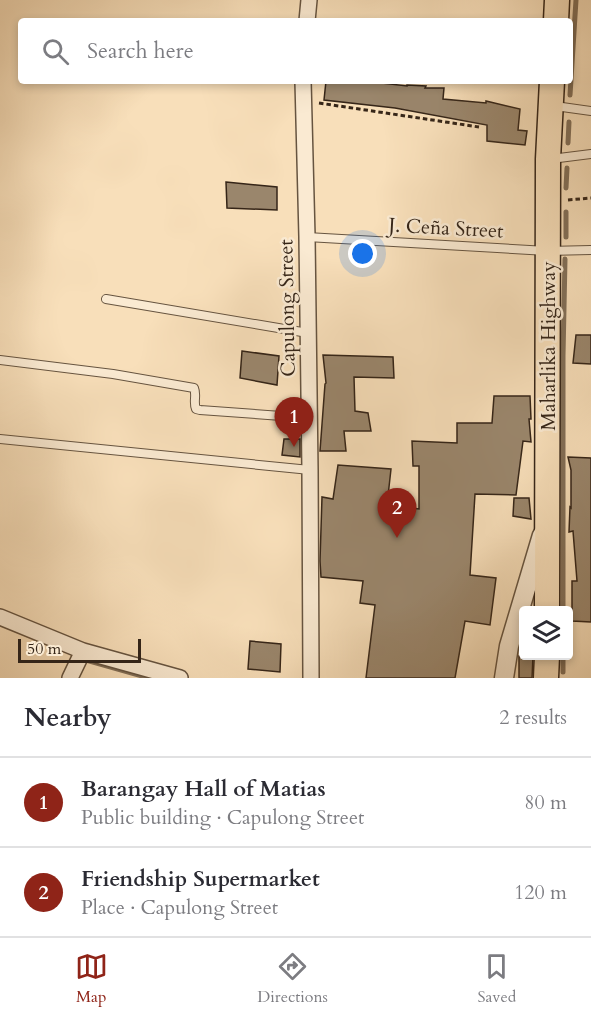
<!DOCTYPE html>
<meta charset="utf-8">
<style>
:root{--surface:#fff;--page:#f7f7f7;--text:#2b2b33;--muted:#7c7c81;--line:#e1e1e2;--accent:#8f2418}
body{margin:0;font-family:Cardo,serif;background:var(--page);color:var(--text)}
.controls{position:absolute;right:18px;bottom:18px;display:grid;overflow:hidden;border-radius:6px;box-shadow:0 3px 9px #0003}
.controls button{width:54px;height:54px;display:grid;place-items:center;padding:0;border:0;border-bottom:2px solid var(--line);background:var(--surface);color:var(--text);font:30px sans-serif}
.scale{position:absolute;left:18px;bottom:15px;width:123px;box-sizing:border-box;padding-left:6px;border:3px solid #352518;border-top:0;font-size:16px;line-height:21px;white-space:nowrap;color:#352518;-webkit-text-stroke:4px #faead2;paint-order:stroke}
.you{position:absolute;left:363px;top:254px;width:21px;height:21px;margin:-15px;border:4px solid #fff;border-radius:50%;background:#1a73e8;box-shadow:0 0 0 9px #1a73e833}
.badge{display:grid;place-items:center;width:39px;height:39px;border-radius:50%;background:var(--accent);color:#fff;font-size:20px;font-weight:700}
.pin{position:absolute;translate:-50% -50px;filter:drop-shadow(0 2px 3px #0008)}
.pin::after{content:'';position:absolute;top:32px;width:21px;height:18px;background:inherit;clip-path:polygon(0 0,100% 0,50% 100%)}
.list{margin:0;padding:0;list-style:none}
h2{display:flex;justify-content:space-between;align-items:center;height:78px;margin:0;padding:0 24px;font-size:26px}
h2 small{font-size:20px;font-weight:400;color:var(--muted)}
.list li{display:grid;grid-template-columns:39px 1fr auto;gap:18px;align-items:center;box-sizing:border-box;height:90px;padding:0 24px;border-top:2px solid var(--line)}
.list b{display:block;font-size:22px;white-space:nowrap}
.list p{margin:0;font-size:20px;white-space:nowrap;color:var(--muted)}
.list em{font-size:20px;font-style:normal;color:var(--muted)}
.icon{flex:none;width:33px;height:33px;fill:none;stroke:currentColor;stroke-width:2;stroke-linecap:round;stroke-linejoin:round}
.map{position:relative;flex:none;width:591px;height:678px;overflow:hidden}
.search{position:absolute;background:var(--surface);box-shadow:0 3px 9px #0003;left:18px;right:18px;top:18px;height:66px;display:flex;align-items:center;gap:15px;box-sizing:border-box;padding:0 21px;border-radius:6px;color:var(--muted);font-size:22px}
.sheet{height:258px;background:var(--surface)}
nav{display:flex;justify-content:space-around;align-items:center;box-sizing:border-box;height:84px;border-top:2px solid var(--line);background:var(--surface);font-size:16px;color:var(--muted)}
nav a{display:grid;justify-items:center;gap:3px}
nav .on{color:var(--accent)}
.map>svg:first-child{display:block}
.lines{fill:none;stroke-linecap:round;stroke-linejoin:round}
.stream{stroke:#826f58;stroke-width:5}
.building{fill:#9a866c;stroke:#352518;stroke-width:1.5}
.service-casing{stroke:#665440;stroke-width:10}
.minor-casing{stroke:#665440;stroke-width:18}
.tertiary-casing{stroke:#665440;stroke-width:21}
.primary-casing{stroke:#352518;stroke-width:27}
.path{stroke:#352518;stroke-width:3;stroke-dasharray:4.5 3;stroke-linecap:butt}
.service{stroke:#faead2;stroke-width:8}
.minor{stroke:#faead2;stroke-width:15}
.tertiary{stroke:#faead2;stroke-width:18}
.primary{stroke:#f8dfba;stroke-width:24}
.labels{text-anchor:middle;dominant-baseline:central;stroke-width:5;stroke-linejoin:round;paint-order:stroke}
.street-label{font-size:20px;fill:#352518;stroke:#faead2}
</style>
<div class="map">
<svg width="591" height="678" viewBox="0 0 591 678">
<rect width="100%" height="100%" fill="#f8dfba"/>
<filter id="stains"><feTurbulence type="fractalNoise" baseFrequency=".00333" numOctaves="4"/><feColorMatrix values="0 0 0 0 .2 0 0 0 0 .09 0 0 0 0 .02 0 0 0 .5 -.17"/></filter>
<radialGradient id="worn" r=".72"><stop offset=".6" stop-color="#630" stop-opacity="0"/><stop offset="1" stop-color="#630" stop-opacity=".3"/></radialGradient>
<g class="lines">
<path class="stream" d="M570,95L576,0
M568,143L569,122
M566,188L567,168
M566,237V212
M563,610V356L565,259
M563,656V672
M86,660L149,678"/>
</g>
<path class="building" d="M326,81H364L407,86V85L426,86L425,88H444L443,99L486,103V101L520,109L518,130L527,131L525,145L487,141V125L395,108L324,100Z
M226,182L277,187V210L227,208Z
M576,335H591V364L573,363Z
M242,351L279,356L277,385L240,378Z
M323,355L393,357L394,378L354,377L355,411L368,413L371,431H344L346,451H320L325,384L326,383Z
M494,396H530L531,419H529L531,442L523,441L516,495L475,494L470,575L496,578L490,625L465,621L455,678H366L375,605L360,603L363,581L321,577L320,561L322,497L333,499L338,465L391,469L387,505L419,509V466H413L412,441L457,443V423H492Z
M284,439H300V457L282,455Z
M568,457L591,458V622L572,621V581H577L573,531L569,532L570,507L571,508V470Z
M514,498H529L531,519L513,516Z
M250,641L281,644L280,672L248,669Z
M519,656H533L532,678H519Z"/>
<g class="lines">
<defs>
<path id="service" d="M555,106L591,111
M551,159L591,154
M307,237L547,251L591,250
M106,299L308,333
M0,360L113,374L194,388C197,395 193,402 196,409L200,410L309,418
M0,439L310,470"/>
<path id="minor" d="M307,21L309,0
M303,81L307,237L310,470L311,678
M0,617L83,651L180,678
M70,678L83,651"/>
<path id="tertiary" d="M504,678L509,646L542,535"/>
<path id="primary" d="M556,21L557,0
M547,610L548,159L552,81
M546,678L547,656"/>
</defs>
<use href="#service" class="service-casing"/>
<use href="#minor" class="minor-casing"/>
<use href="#tertiary" class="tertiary-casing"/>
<use href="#primary" class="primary-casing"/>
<path class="path" d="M319,103L479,127
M568,200L591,198"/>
<use href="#service" class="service"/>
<use href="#minor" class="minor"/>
<use href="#tertiary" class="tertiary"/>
<use href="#primary" class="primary"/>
</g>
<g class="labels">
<g class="street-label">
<text transform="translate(446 228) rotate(3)">J. Ceña Street</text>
<text transform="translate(287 308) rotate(-91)">Capulong Street</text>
<text transform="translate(548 346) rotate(-90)">Maharlika Highway</text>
</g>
</g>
<rect width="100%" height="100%" filter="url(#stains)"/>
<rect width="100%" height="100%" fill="url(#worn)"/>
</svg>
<div class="controls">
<button><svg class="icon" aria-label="layers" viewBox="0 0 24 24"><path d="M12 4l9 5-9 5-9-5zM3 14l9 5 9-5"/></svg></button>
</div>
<div class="scale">50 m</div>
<div class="you"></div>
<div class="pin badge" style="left:294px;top:447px">1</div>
<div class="pin badge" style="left:397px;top:538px">2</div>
<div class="search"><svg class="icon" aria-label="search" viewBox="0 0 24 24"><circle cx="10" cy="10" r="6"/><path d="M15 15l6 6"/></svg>Search here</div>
</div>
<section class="sheet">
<h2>Nearby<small>2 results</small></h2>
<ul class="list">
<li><span class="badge">1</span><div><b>Barangay Hall of Matias</b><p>Public building · Capulong Street</p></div><em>80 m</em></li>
<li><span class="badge">2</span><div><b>Friendship Supermarket</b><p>Place · Capulong Street</p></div><em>120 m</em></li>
</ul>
</section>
<nav>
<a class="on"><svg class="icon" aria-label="map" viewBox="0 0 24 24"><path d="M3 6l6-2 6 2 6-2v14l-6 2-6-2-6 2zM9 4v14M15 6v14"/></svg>Map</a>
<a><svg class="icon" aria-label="directions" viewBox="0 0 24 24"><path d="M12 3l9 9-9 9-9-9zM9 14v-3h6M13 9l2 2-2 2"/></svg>Directions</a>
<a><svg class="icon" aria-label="saved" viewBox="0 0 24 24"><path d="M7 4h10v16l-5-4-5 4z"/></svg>Saved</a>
</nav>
